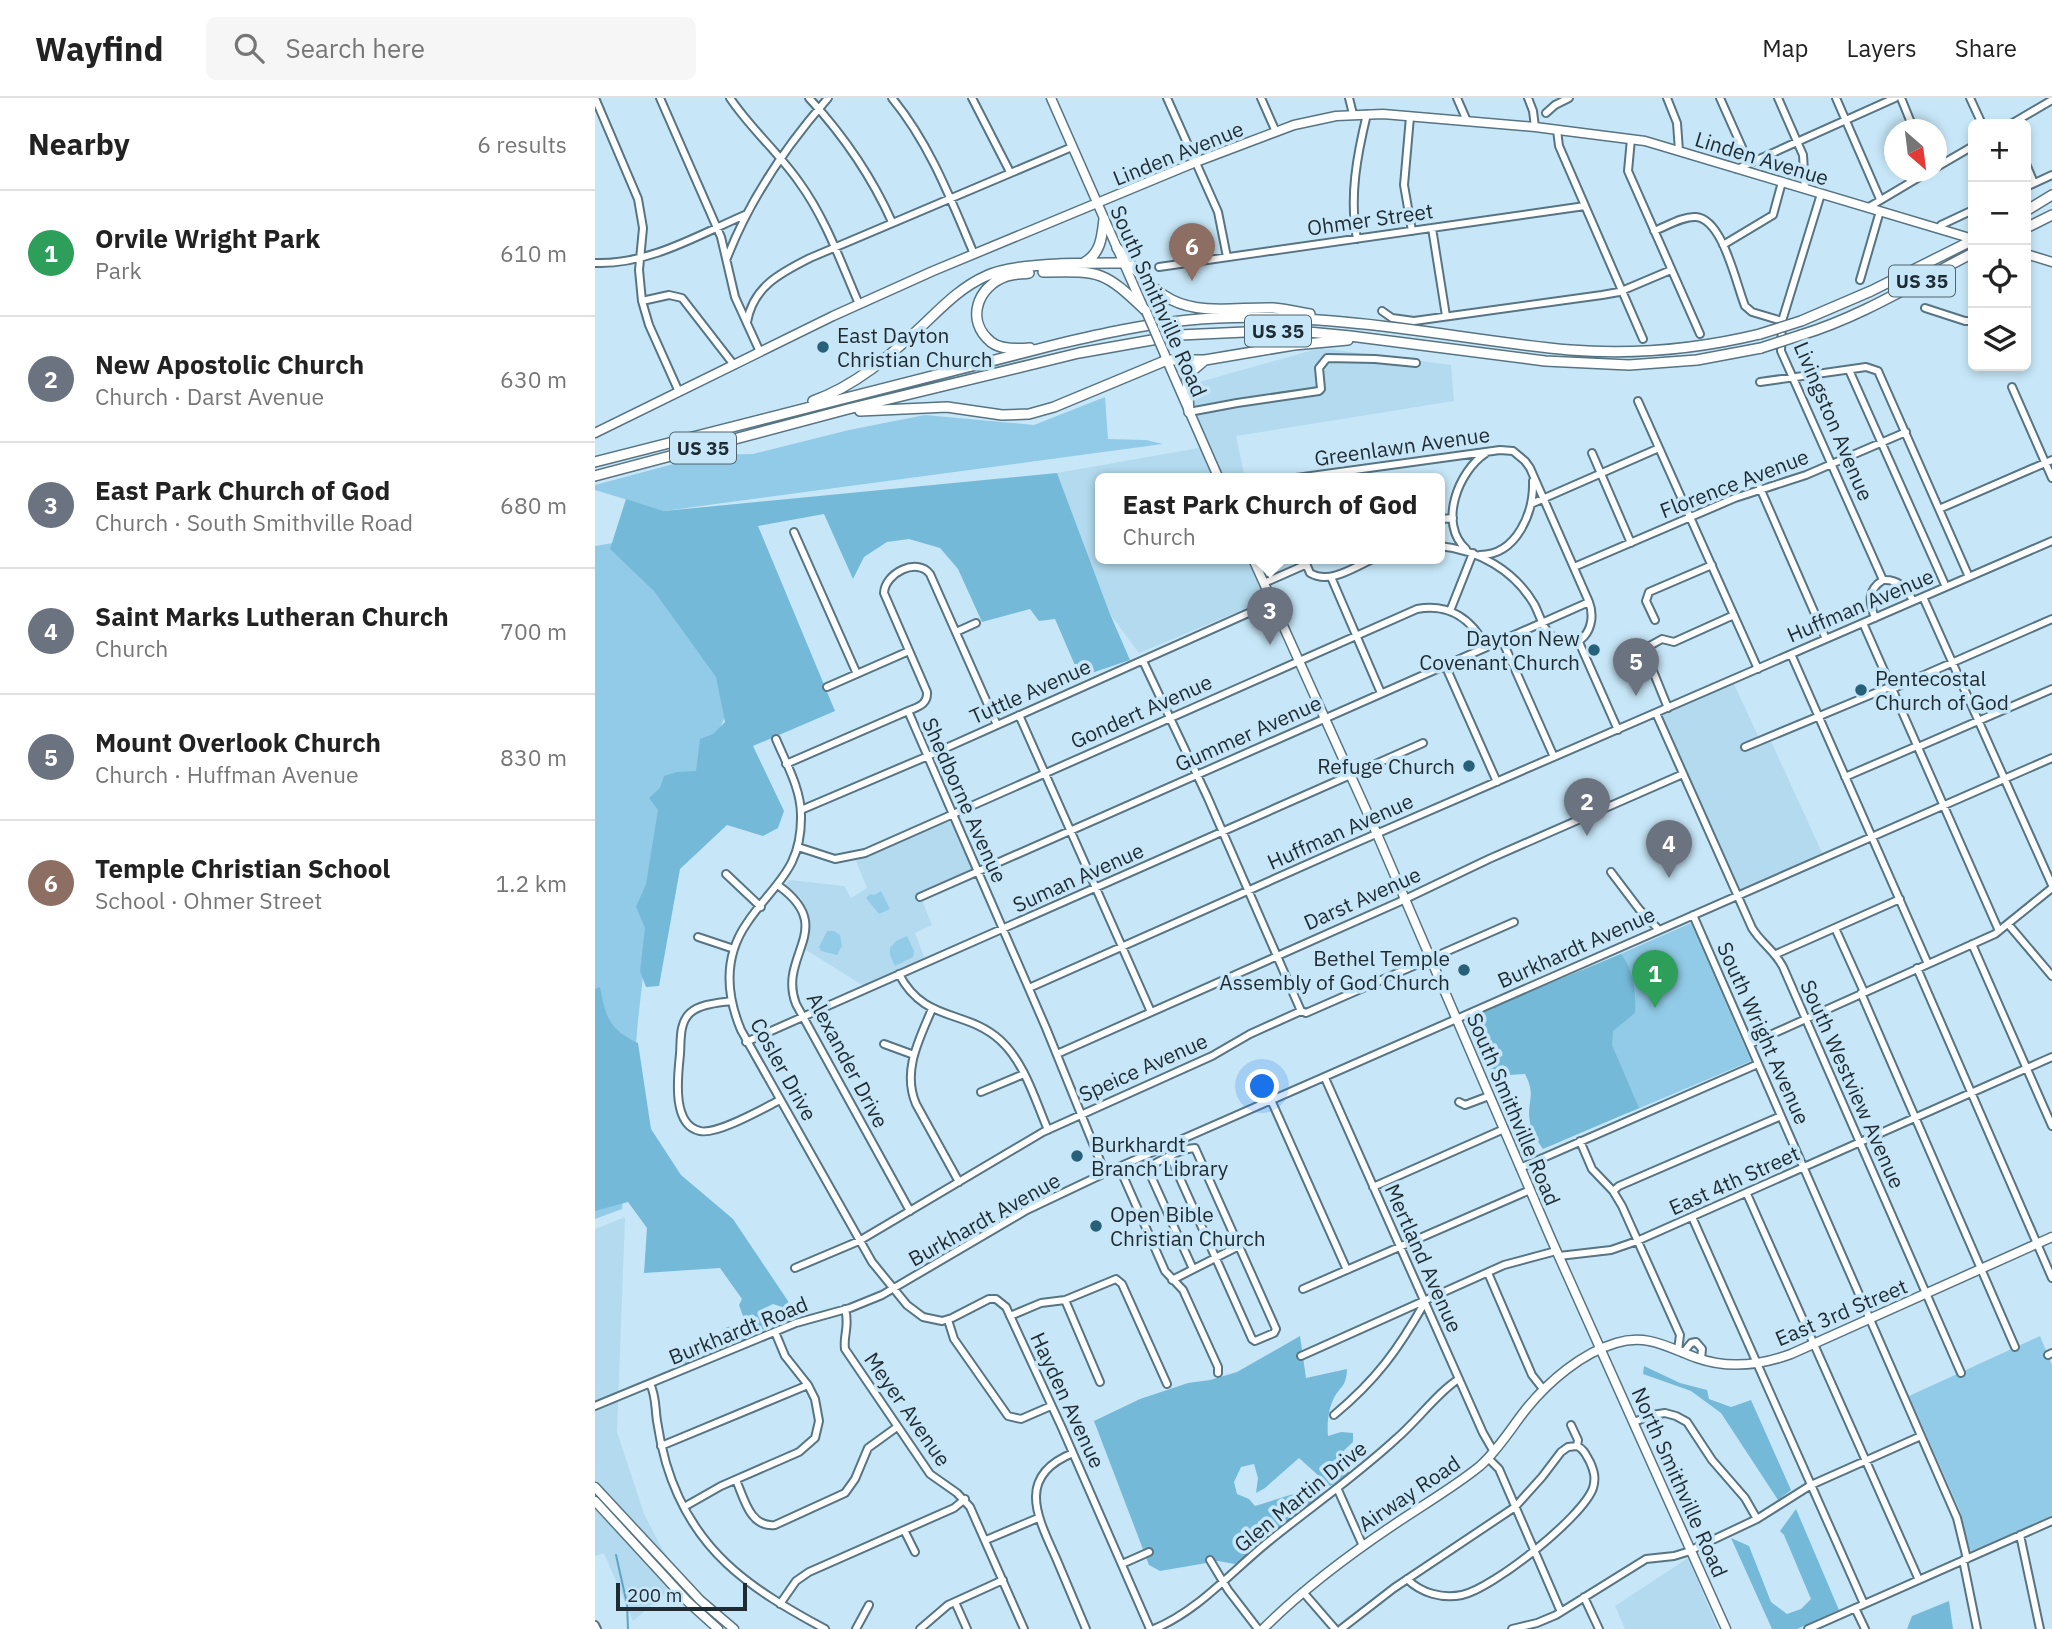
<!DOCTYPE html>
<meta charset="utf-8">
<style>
:root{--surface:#fff;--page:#f6f6f6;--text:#222;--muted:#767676;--line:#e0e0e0;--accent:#266079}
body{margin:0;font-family:"IBM Plex Sans",sans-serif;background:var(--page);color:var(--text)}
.controls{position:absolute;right:21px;top:21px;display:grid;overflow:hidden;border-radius:10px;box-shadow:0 4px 10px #0003}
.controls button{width:63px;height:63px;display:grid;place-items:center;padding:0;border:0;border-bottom:2px solid var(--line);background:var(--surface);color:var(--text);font:35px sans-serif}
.compass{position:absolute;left:1289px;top:21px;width:63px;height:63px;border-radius:50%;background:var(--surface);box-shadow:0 4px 10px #0003;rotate:152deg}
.scale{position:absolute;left:21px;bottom:18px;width:131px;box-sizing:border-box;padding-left:7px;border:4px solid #1f2b32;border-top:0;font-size:19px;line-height:24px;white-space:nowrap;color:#1f2b32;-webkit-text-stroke:5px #c7e7f8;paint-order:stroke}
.you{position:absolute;left:668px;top:989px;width:24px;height:24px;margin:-18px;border:5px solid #fff;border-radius:50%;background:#1a73e8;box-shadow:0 0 0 10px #1a73e833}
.badge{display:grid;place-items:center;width:46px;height:46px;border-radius:50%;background:var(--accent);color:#fff;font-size:23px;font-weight:700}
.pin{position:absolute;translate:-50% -58px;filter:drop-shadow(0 2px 4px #0008)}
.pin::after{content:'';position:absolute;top:37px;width:24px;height:21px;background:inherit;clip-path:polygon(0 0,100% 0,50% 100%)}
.popup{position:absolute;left:500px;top:375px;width:350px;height:91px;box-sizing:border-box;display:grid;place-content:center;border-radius:10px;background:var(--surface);filter:drop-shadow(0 2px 5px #0005);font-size:23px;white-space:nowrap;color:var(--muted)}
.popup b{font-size:26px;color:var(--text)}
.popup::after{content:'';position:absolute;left:50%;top:100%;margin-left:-14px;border:14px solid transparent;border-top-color:var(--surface)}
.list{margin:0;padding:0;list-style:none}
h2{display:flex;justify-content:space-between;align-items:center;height:91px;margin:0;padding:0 28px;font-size:30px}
h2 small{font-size:23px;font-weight:400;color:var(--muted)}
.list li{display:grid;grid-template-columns:46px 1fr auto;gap:21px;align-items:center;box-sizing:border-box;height:126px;padding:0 28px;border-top:2px solid var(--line)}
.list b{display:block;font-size:26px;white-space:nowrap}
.list p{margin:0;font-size:23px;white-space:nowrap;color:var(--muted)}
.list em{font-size:23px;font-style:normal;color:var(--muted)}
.icon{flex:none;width:38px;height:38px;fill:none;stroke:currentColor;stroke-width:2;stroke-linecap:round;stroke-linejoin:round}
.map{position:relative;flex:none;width:1457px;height:1531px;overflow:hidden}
header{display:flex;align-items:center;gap:42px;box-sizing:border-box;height:98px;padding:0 35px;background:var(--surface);border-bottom:2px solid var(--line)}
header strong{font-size:33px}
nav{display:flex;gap:38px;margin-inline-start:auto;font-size:24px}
.search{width:490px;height:63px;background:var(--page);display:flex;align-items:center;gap:18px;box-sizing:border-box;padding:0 24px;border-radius:10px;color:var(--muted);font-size:26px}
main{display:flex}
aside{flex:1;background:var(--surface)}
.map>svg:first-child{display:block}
.built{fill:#b3daee}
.green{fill:#92cbe7}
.forest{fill:#75b9d9}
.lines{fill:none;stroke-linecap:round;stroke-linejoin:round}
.stream{stroke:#60a4c4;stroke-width:2}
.minor-casing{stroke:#577483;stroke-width:10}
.major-casing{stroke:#577483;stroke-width:11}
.highway-casing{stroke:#577483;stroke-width:12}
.minor{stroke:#fff;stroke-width:6}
.major{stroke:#fff;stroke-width:8}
.highway{stroke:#fff;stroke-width:9}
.major-bridge-casing{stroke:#577483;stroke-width:11;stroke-linecap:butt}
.highway-bridge-casing{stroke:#577483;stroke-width:12;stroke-linecap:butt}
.major-bridge{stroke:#fff;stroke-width:8}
.highway-bridge{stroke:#fff;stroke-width:9}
.poi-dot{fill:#266079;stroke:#c7e7f8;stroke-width:2.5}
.labels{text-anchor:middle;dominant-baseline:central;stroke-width:7;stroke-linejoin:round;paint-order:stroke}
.shield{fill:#c7e7f8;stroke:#51636d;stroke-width:2}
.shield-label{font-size:19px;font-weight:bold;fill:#1f2b32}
.street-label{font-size:21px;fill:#1f2b32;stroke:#c7e7f8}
.poi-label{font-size:21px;fill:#1f2b32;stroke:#c7e7f8;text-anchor:start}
</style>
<header>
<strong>Wayfind</strong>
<div class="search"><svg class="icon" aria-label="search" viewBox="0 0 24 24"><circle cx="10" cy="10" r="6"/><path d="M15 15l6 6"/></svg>Search here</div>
<nav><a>Map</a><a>Layers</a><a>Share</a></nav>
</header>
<main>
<aside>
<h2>Nearby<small>6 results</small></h2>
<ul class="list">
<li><span class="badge" style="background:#2e9e5b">1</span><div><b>Orvile Wright Park</b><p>Park</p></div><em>610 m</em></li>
<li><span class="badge" style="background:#6b7280">2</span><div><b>New Apostolic Church</b><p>Church · Darst Avenue</p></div><em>630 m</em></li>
<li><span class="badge" style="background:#6b7280">3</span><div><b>East Park Church of God</b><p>Church · South Smithville Road</p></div><em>680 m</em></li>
<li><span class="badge" style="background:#6b7280">4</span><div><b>Saint Marks Lutheran Church</b><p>Church</p></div><em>700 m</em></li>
<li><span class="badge" style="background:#6b7280">5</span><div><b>Mount Overlook Church</b><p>Church · Huffman Avenue</p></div><em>830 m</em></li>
<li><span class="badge" style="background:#8d6e63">6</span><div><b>Temple Christian School</b><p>School · Ohmer Street</p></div><em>1.2 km</em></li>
</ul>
</aside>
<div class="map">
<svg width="1457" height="1531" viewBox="0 0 1457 1531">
<rect width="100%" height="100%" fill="#c7e7f8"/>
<path class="built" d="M725,250L856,267L859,303L641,338L650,381H505V461H653L671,502L544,555L515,516L462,375L604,350L580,291Z
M1137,582L1165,642L1174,639L1229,759L1142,797L1061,615Z
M353,724H356L381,780L327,802L337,827L320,835L330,861L269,888L211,852L215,823L206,800L190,787L195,782L249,788L256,800L272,790L261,763Z
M30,1119L22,1334L49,1416L67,1451L86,1476L73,1493L38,1523L9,1455L0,1458V1131Z
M1093,1460L1123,1531H1030L1020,1508Z"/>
<path class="green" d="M510,299L513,341L551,342L568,346L69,413L0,392V387L112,357L158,356L254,332L330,317L439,327Z
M24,444L127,577L133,611L58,792L43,922L27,1111L0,1121V448Z
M286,793L295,811L284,816L271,800L275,796L279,797Z
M1096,825L1156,963L1033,1015L973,879Z
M232,833H239L245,837L247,848L242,857L226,853L224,849Z
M312,838L319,853L318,859L300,868L295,857V850L301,843Z
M1445,1238L1457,1267V1418L1377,1453L1374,1451L1365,1413L1314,1298Z"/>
<path class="forest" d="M462,375L515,516L535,562L485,579L460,521L444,523L435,511L387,524L363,471L345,450L314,441L292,444L269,459L258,481L229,416L163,428L240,613L158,648L189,713L183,730L168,738L132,727L85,771L64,888L51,889L45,873L50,830L41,809L51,786L63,712L54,700L65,690L69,678L82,674L101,673L105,641L118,636L130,624L121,579L59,493L15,451L31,401L69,413Z
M1026,856C1039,873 1041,893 1040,915L1018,933L1017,947L1044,1010L948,1051C940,1040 934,1029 934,1015C935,997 939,994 930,976L913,977L895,972L883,930L875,918Z
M5,889C11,920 14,931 43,945L56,1031L86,1077L138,1121L193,1203V1211L178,1206L166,1212L177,1228L83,1268L85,1263L132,1229L146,1227L148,1218L144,1207L147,1201L125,1170L49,1175L52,1130L33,1104L0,1113V891Z
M705,1238L711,1280L752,1271C751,1291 745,1287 738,1302C733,1312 732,1328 733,1338L746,1334L758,1335V1344L741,1360L756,1377L735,1388L704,1360L670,1390L661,1395L663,1380L659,1366L646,1369L639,1384L642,1396L654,1401L660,1408L708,1393L721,1387L728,1395L640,1466L623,1463L565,1473L554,1467L499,1323L545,1301L593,1285L615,1282L642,1274Z
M1049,1268L1085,1285L1112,1292L1114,1301L1136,1309L1156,1302L1196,1392L1183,1402L1126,1315L1096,1293L1048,1276Z
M1201,1411L1244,1512L1202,1531H1177L1136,1440L1154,1448L1176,1504L1192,1516L1206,1511L1216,1501L1189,1437L1185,1433Z
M1354,1503L1358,1531H1312L1317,1518Z"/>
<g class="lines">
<path class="stream" d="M21,1457L32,1506L33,1531"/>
<defs>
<path id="minor" d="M0,0L43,101L48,130L44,172L47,203L54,227L84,294
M65,0L126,139L140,199L165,254
M135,0C155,30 183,54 204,84C231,121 246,165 264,206
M214,0C249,38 276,77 297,124
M297,0C335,46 356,102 379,156
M377,0L415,74
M572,0L623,114L632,159
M666,0L681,34
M754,0L758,16
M862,0L872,23
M933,0L938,13L940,29
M1072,0L1082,25L1084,53
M1125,0L1154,65
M1183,0L1208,57L1210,91
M1241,0L1285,101
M1306,0L1319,32
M1375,0L1387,26
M951,15L960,7L974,0
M815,19L809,87L817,133
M1416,26L1457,2
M962,32L964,48L1048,241
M1036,41L1033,73L1105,236
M1431,66L1439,85
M1342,69L1378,48
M1142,71L1300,0
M1431,89L1457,77
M1226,96L1187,223L1186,253L1288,482
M1274,109L1333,74
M837,130L851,218
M1344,131L1346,127L1378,112
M1059,133C1072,128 1088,118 1101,119C1128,121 1141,186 1150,208L1157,214L1187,223
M762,141C754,99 762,57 772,16
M1128,147L1178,117L1187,84
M132,160C155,100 191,48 233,0
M0,165C54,167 103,137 152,116
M564,169L990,108
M1265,182L1285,113
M47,203L74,197L87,200L139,267
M1330,210L1370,223H1378
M787,213L797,220L819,223L1007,197L1024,194L1076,172
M152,224C158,189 185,175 215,160L477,49
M1254,272L1351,489
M1165,284L1271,269L1283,273L1374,479
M1417,289L1457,380
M1043,303L1163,571
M594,314L642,305L724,293L726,291L724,270L732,260L780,261L821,265
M997,355L1036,445
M694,381L905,352L918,353L930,363L935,370L994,504C1004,530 983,558 958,539C948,532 945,517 939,506C919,472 883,452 845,448
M1165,390L1231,541
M936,406L1064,350
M1344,411L1457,362
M845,421L858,420
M199,434L262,576
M871,451C843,426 863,373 891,355
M885,457C922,457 939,414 938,383
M709,461L715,475C735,487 759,469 778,461
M979,469L1140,400L1211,377L1311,334
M736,479L786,595
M1288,482C1303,481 1312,490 1318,503
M669,485L710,467
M1328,499L1457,787
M855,513L878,455
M1280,520C1274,504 1272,492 1288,482
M1060,522L1051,503L1054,494L1117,467
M1268,525L1404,833
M361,534L381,525
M907,542L959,659
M983,542L1023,632
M1196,556L1333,866
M548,563L612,698L706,913
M850,567L902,684
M232,589L314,553
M1073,610L1049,551L1067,541L1079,544L1139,517
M313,613L451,930L510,1075
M1061,615L1157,830C1166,845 1180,853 1188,869L1366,1275
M424,617L556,914
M181,641C191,665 206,691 206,717C207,772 179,785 152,825C129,858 131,896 146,932L277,1164L312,1207L328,1219L347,1223L357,1220L394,1201H401L411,1209L467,1330L555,1531
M1150,649L1292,590L1297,591L1457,521
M1323,649L1457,591
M191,666L313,613C322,609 333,607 332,594L289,495C290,475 322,459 335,476L402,627
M1250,679L1322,648
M206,712L333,658L678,504
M203,749L240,761L270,755L822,511C854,505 877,521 891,549
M1016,774L1044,811L1064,832
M131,776L166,809
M184,788C243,831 182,857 201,906L315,1113
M325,799L994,504
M1098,817L1362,1420L1372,1461
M1413,826L1457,878
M1240,830L1269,894
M103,839L139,851
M1377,846L1457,1028
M1181,856L1305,801
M1322,870L1457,1180
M304,876C329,925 371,911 405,942C430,965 440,1002 453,1032
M434,890L751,749L1457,443
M1266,895L1420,1249
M136,903C123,905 105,906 95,915C84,925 86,943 85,956C83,977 76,1027 105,1033C122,1037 169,1010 185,1002
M337,911C324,942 307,973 321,1006L364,1084
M151,944L828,645
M289,946L319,957
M1155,946L1400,836L1457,790
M462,956L804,804L894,761L1088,676
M730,980L888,1335L899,1354
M386,994L429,976
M676,1002L752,1172
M864,1004L870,1007L894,998
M985,1043L997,1071L1018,1093L1027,1108L1085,1237L1083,1252
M575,1058L657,1241L660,1243L679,1235L681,1231L600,1050C583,1051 567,1063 552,1069C544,1072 537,1074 530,1077L529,1080L570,1173L588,1192L623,1269V1275
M551,1067L598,1171
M925,1070L1163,966
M778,1089L909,1031
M1018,1093L1024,1088L1186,1018
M1152,1096L1324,1482
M1097,1119L1269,1506
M964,1158L1016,1152L1042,1143L1457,959
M200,1170L264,1143L448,1034L617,958L655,936L706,913L711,915L919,824
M893,1175L937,1277L948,1291
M577,1182L644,1148
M708,1191L935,1092
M470,1202L505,1284
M250,1211C255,1229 248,1236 250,1251L335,1376L362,1395L375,1409L429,1531
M415,1218L446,1205L470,1202L521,1181L527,1186L572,1286
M353,1222L359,1241L413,1318L426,1321L456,1308
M1088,1255L1096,1245L1101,1244L1107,1251L1106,1261
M1453,1257L1457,1255
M706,1258L909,1167L961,1153
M55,1286C61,1297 60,1310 62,1323C64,1337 67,1351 71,1365C97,1453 154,1490 230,1531
M0,1308L201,1225L255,1210L287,1197L432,1112L510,1075L1457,660
M739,1317C781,1282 803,1252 830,1204
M1039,1324L1057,1317L1070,1315L1081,1318L1092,1324L1117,1362L1150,1400L1162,1421
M976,1327L983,1342L982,1348
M66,1348L213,1287
M478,1355C421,1378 442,1418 461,1460C471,1484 481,1507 491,1531
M893,1360L904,1371L966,1514
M141,1382C149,1400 155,1430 180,1427L250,1395L260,1381L273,1350L302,1329
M743,1392L768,1448
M89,1409L126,1388L204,1354L220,1340L224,1323L220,1301L213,1287L190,1258L180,1234
M309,1432L320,1454
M1425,1437L1445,1531
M391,1442L443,1420
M615,1462L633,1492L663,1531
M1368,1462L1382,1531
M527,1466L554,1454
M812,1481C826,1495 847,1501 867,1497C897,1491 988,1419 998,1390C1001,1380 999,1373 995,1364C991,1357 989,1351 982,1348
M708,1494L740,1531
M989,1499L1004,1531
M360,1504L372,1531
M185,1506L201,1483L214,1474L359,1410L370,1401
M1260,1510L1270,1531
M0,1527L2,1531
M261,1531L274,1507
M325,1531L353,1507L408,1482
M559,1531C603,1513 636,1474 673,1444C716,1409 761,1378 802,1340C820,1325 846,1291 864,1281
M746,1531L799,1490L920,1409L947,1379L966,1354L973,1349L982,1348
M917,1531L942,1525L961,1517L1051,1461L1079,1458L1092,1454L1162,1421L1216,1387L1326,1338
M1213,1531L1457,1423"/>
<path id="major" d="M456,0L549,211
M1431,156L1457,164
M570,258L624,381
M0,335L238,218L338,173L601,64L699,27L741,18L788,16L940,29L1050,43L1378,141
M658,461L782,736L957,1143L1131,1531
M0,1389L105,1502L139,1531
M0,1403L92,1503L123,1531
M668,1531C707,1492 751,1459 797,1428C826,1408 858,1390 885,1368C904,1351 916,1330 932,1310C954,1283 987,1255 1021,1245C1052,1235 1074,1250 1102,1260C1133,1271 1166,1267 1196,1256L1457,1139"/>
<path id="highway" d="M1431,113L1457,97
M1431,130L1457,117
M522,150C538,169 554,190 577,202C607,217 644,209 678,210C690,211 703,214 715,216
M490,164C506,155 507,138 509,121
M448,174C506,173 508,172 551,213
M434,175C427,176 418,176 412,178C382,188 370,223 396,244C406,252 423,251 435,250
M1206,223L1276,193L1378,142
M1206,237C1268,218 1321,184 1378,155
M218,303C260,288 295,258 328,227C347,209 366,189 391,178C420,164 495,165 529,165
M265,313L352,309L407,317L434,316L459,309L572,262H610
M594,314L592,283L597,273L610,262L699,247L753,242
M0,364L463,246C506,236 550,226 594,222C642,217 690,219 737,223C817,229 896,245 975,252C1039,257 1103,251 1165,236
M0,378L253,311L484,255L585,237L692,232L755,238L950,263L1034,267L1102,262L1166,250"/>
</defs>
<use href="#minor" class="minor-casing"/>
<use href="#major" class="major-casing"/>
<use href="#highway" class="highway-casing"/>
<use href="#minor" class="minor"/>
<use href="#major" class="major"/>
<use href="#highway" class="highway"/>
<defs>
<path id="major-bridge" d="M551,213L570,257"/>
<path id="highway-bridge" d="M1165,236L1206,223
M1166,250L1206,237"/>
</defs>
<use href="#major-bridge" class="major-bridge-casing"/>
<use href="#highway-bridge" class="highway-bridge-casing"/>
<use href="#major-bridge" class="major-bridge"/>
<use href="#highway-bridge" class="highway-bridge"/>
</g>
<g class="poi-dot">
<circle cx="228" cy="249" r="7"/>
<circle cx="999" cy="552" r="7"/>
<circle cx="1266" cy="592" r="7"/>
<circle cx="874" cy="668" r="7"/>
<circle cx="869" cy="872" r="7"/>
<circle cx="482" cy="1058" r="7"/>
<circle cx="501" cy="1128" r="7"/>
</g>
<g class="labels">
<g class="shield">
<rect x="1294" y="167.5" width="66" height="31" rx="5"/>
<rect x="650" y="217.5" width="66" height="31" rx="5"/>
<rect x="75" y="334.5" width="66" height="31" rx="5"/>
</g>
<g class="shield-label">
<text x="1327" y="183">US 35</text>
<text x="683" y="233">US 35</text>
<text x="108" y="350">US 35</text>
</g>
<g class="street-label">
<text transform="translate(583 55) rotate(-22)">Linden Avenue</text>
<text transform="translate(1167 60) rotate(17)">Linden Avenue</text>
<text transform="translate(775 121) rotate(-8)">Ohmer Street</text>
<text transform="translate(564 203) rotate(66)">South Smithville Road</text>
<text transform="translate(1239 323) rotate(67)">Livingston Avenue</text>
<text transform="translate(807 348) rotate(-8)">Greenlawn Avenue</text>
<text transform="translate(1139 385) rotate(-21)">Florence Avenue</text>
<text transform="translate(1265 507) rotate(-23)">Huffman Avenue</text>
<text transform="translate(435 593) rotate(-24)">Tuttle Avenue</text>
<text transform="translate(546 613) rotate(-24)">Gondert Avenue</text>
<text transform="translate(653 635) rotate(-24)">Gummer Avenue</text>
<text transform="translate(370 702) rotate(66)">Shedborne Avenue</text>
<text transform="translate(745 733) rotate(-24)">Huffman Avenue</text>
<text transform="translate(483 779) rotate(-24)">Suman Avenue</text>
<text transform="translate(767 800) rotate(-24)">Darst Avenue</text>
<text transform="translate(981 849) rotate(-24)">Burkhardt Avenue</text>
<text transform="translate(1169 935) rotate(66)">South Wright Avenue</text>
<text transform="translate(253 962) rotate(62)">Alexander Drive</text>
<text transform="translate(548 969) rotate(-24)">Speice Avenue</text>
<text transform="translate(189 971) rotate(61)">Cosler Drive</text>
<text transform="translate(1258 986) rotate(66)">South Westview Avenue</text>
<text transform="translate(919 1011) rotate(67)">South Smithville Road</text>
<text transform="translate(1139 1082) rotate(-24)">East 4th Street</text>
<text transform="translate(389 1121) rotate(-29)">Burkhardt Avenue</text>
<text transform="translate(829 1160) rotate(66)">Mertland Avenue</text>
<text transform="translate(1246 1214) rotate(-23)">East 3rd Street</text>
<text transform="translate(143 1232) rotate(-22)">Burkhardt Road</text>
<text transform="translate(473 1302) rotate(65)">Hayden Avenue</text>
<text transform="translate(313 1311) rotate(55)">Meyer Avenue</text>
<text transform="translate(1085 1384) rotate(66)">North Smithville Road</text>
<text transform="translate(814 1395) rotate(-34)">Airway Road</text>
<text transform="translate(705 1398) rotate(-39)">Glen Martin Drive</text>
</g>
<g class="poi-label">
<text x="242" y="237">East Dayton<tspan x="242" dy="24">Christian Church</tspan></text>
<text x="985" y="540" text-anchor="end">Dayton New<tspan x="985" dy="24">Covenant Church</tspan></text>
<text x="1280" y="580">Pentecostal<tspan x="1280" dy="24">Church of God</tspan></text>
<text x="860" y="668" text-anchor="end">Refuge Church</text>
<text x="855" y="860" text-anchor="end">Bethel Temple<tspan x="855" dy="24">Assembly of God Church</tspan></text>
<text x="496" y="1046">Burkhardt<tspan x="496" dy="24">Branch Library</tspan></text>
<text x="515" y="1116">Open Bible<tspan x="515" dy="24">Christian Church</tspan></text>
</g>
</g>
</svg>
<div class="controls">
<button>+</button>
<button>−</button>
<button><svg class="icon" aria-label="locate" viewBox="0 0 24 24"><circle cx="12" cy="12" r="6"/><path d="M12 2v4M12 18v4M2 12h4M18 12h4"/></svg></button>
<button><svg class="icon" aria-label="layers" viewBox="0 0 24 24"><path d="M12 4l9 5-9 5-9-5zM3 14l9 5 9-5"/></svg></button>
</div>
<svg class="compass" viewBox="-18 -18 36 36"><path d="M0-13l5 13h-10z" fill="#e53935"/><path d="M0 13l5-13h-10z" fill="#767676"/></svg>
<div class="scale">200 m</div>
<div class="you"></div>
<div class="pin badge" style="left:1060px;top:910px;background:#2e9e5b">1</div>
<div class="pin badge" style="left:992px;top:738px;background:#6b7280">2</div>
<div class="pin badge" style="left:675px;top:547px;background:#6b7280">3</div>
<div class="popup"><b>East Park Church of God</b>Church</div>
<div class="pin badge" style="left:1074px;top:780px;background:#6b7280">4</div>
<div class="pin badge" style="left:1041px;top:598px;background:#6b7280">5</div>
<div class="pin badge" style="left:597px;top:183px;background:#8d6e63">6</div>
</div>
</main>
